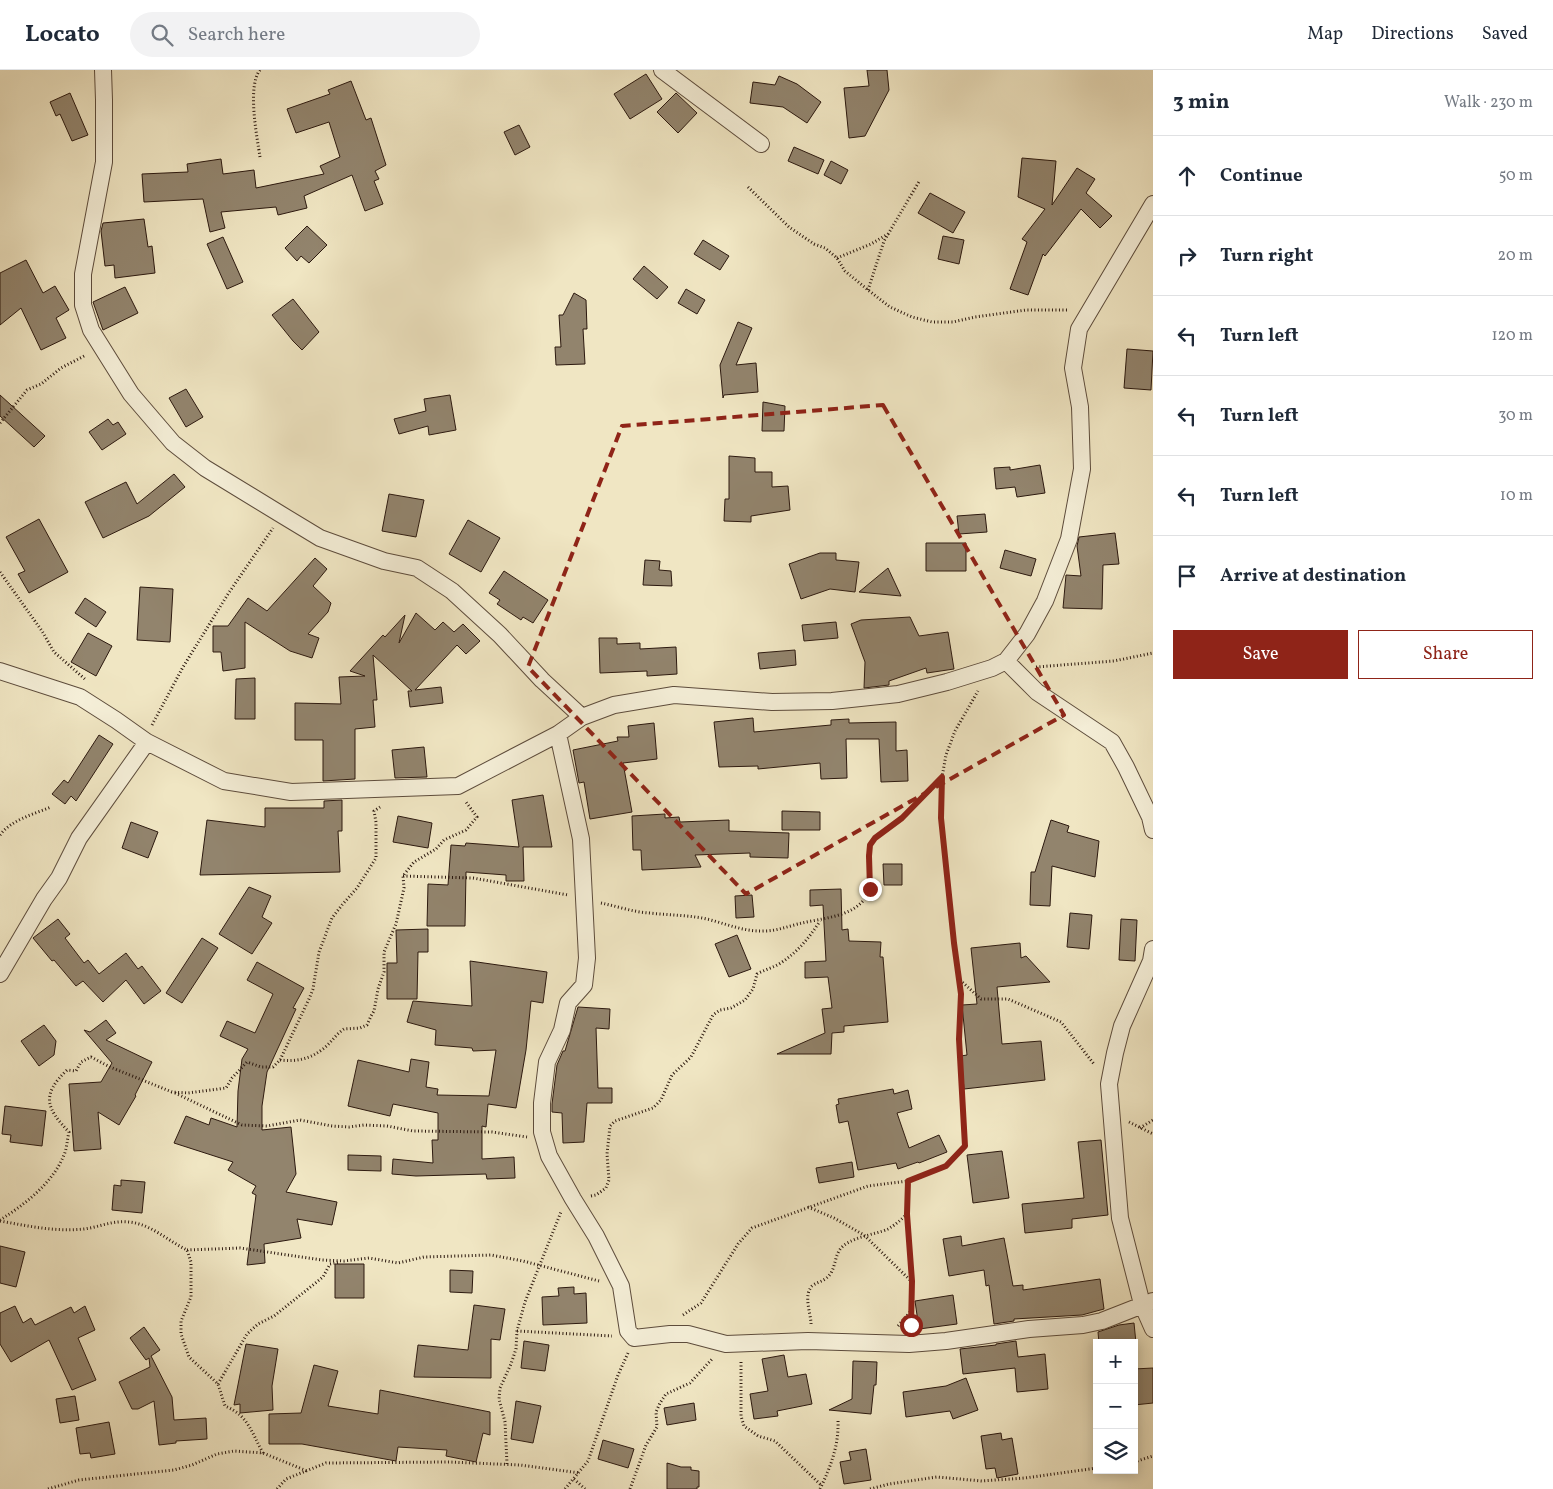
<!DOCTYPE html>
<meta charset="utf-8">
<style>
:root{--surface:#fff;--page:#f2f2f3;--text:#1f2937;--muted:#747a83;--line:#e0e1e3;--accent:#8f2418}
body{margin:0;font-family:Vollkorn,serif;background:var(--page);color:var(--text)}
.controls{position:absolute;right:15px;bottom:15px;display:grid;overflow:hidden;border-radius:0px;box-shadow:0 2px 12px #0003}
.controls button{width:45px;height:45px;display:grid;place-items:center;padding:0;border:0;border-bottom:1px solid var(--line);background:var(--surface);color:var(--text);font:25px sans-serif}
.stop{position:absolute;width:15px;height:15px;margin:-11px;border:4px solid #8f2418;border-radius:50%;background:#fff}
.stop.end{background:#8f2418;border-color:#fff;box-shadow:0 1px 5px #0008}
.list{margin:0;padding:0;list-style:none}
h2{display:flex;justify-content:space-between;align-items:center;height:65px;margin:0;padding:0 20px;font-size:21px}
h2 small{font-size:16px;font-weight:400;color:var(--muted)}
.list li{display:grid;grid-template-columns:32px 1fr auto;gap:15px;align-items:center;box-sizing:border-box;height:80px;padding:0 20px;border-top:1px solid var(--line)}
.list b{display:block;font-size:19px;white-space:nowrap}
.list em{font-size:16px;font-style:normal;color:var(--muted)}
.actions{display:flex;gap:10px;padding:15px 20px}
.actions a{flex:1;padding:11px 0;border:1px solid var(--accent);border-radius:0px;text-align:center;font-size:18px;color:var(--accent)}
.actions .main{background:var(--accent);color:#fff}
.icon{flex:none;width:28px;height:28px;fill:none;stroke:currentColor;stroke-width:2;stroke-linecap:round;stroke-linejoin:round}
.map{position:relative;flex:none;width:1153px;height:1419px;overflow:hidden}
header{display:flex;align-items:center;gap:30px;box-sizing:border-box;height:70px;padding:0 25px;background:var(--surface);border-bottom:1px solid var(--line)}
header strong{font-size:24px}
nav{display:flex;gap:28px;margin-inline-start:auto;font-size:18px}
.search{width:350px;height:45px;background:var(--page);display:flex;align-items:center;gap:12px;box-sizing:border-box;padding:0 18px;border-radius:28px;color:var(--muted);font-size:19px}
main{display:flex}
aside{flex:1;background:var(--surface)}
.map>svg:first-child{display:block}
.building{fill:#92846d;stroke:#2c190f}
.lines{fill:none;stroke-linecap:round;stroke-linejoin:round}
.minor-casing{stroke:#5d4c3c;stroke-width:18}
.path{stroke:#2c190f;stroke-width:3;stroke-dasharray:1 2.5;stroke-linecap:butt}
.minor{stroke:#f5efd8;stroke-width:16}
.route{stroke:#8f2418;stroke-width:6}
.marked{fill:none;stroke:#8f2418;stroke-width:4;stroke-dasharray:10 6;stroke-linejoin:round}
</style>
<header>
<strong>Locato</strong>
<div class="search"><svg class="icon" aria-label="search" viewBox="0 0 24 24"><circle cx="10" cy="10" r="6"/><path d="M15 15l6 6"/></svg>Search here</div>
<nav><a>Map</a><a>Directions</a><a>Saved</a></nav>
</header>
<main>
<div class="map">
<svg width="1153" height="1419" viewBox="0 0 1153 1419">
<rect width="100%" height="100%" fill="#f0e6c3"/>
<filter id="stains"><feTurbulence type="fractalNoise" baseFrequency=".004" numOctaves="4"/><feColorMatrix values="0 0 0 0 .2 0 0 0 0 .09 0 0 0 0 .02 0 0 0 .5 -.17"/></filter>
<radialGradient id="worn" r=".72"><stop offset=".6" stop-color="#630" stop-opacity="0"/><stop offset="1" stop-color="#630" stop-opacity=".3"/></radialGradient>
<path class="building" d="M867,0H887L889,20L865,66L849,68L844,18L869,16Z
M646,4L662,29L630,49L614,24Z
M779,6L797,14L821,32L807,53L783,37L750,33L753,12L775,15Z
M351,11L366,50L371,48L386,95L375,101L379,109L374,111L383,134L365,141L352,105L304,126L307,138L278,145L276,137L221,142L225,158L210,162L203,129L144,132L142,104L188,102L187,94L221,89L223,104L254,100L256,118L324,104L320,96L340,87L329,52L296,63L287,39L330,24L328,20Z
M70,23L88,65L72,71L60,44L56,46L50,32Z
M676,23L697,43L678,63L657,42Z
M519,55L530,77L515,85L504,62Z
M794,77L824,90L818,104L788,91Z
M1022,88L1056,91L1052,135L1077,98L1095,109L1086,123L1112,146L1100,158L1081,139L1045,186L1043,184L1028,225L1010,219L1027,172L1022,169L1045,139L1018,127Z
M831,91L848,100L841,114L824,105Z
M930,123L965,142L953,163L918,143Z
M144,149L148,177L152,176L155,203L115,208L114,195L105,196L101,161L103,153Z
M307,156L327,175L309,193L301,186L297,191L285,178Z
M943,166L964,170L959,194L938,189Z
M223,167L243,212L227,219L207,174Z
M703,170L729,186L720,200L694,184Z
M26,190L43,223L55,216L69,240L56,248L66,268L41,280L21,238L0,255V203Z
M644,196L668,217L657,229L633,209Z
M125,217L138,243L103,260L93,232Z
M686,219L705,230L697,244L678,233Z
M574,223L586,230L587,259H583L585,294L556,295L555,277H561L559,245H563Z
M293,229L319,262L302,280L293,271L272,245Z
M738,252L752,258L736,295L756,293L758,322L724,325L723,328L720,295Z
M1127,279L1153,281L1151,320L1124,318Z
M186,319L203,347L186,357L169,328Z
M0,325L45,366L34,377L0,346Z
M450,325L456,360L429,365L428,356L399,364L394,349L426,341L424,329Z
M763,332L785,336L784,361H762Z
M108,349L113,355L118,352L126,364L102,380L89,362Z
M729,386L755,388V402H772V417L788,416L790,440L751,446V452L724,451L725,429H729Z
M1040,395L1045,423L1017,427L1015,417L996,419L994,398L1010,397V400Z
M174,404L185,417L149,446L103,468L85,432L126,412L137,434Z
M389,424L424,430L416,467L382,461Z
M985,444L987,462L959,464L957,446Z
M39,449L68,502L29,523L18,504L25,501L6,467Z
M468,450L500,468L481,502L449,484Z
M1115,463L1119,494L1103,495L1102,539L1063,538L1066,505L1081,506L1077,476L1079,467Z
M926,473H966V501H926Z
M1005,480L1036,489L1031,506L1000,498Z
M820,483H836V490L859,492L855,522L830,519L801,529L789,494Z
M315,488L327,499L313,516L331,533L328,542L308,564L319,568L312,588L290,581L245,552V598L223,601L221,582H213V556H228L248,528L267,541Z
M645,490L660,491L659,500L671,501L672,516L643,515Z
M888,498L901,526L859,522Z
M504,501L548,530L533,553L523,547L521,550L497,534L500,530L489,523Z
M140,517L173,519L170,572L137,570Z
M85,528L106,542L96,557L75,543Z
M416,543L435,560L443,552L454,562L463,554L480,571L466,584L457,575L415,620L441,617L443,633L410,637L408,621H412L373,585L377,630H373L375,657L355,659V709L323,711V670H295V633L341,634L339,607L365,606L350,601L383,565L385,567L405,545L399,573Z
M910,547L919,566L948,562L954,599L927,603L926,598L889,611V615L864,618L865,592L851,554L861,550Z
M836,552L838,568L804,571L802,555Z
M88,563L112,576L96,606L71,592Z
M599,568H617V574L640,573V579L676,577L677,604L647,606V601L600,603Z
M795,580L796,595L760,599L758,583Z
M255,608V649H235L236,609Z
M753,648L754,662L831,655V650L849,649V653L896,652V681L907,680L908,711L881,712L879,669H846L847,708L821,709L820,693L758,699V696L719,697L714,652Z
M654,653L657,689L623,693L632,742L590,749L584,712L579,713L573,680L618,671L617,667H629L628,656Z
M99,665L113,674L76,731L71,726L65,734L52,724L64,710L68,713Z
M424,677L427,707L395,708L392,680Z
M543,725L552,777H523L524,811H506V805L466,802L465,856H427L428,814L448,815L451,775L465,776L466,773L519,777L512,730Z
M342,730V761H338L340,802L200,805L207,750L265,757V738H324V731Z
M782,741L820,742V760H782Z
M665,744V748L679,747L680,752L729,750V761L789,763L788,788L750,787V783L695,785L701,797L642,800L641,780H633L632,746Z
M398,746L432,753L428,778L393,772Z
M1051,750L1069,756L1067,762L1099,771L1095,807L1052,796L1050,836L1030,835L1031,802H1035Z
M131,752L158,762L148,788L122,778Z
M883,794H902V815H884Z
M249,817L271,826L262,847L272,853L252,884L219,864Z
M841,819L842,860L848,859L849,871L881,872L880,887H883L888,952L844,956V962L832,963L831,984H777L825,963L822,939L832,938L828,907L805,908V892L826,891L823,835L810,836V820Z
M752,825L754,847L736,848L735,826Z
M1070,843L1092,845L1089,879L1067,877Z
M58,849L70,864L65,868L84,893L88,890L99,904L126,883L138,899L142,896L161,921L144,934L126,910L103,932L83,911L76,916L54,890L52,891L33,868Z
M1121,849L1137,850L1135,891L1119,890Z
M428,859V882H418L417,929H387V893H397L396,860Z
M737,865L751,899L729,907L715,874Z
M202,868L218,878L182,933L166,923Z
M1020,873L1021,888L1026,886L1050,912L997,917L1002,974L1041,971L1045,1010L964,1019L961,986L967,985L962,935L977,934L971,878Z
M470,891L547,902L543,933L531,931L526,980L516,1038L488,1034L486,1057L482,1056V1089L514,1087L515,1108L487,1109L486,1104L416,1106L392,1104L393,1089L433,1093L432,1070H438V1043L393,1034L390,1046L348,1036L358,990L409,1002L411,989L429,992L426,1017L438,1019L437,1025L489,1026L496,980L473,981L472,978L435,975L436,960L407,952L413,931L472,936Z
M257,892L304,918L293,938L296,939L267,1002L262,1036V1060L291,1057L296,1104L286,1122L337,1132L332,1155L297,1149L301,1168L264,1174L265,1193L247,1195L256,1125L252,1123L256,1116L228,1100L233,1092L174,1073L186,1046L209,1055L211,1048L237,1057L238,1021L242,989L248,979L220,966L227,951L255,963L273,924L247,910Z
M578,937L610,939L609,959L596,958L598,1018H612V1033H587L584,1072L563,1073L562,1043L552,1042V1034L557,995L563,981H565Z
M106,950L116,963L106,970L152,992L135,1025L136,1026L119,1055L98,1042L101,1079L74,1081L69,1014L101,1012L112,993L84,960L90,962Z
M44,955L56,971L54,985L39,996L21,971Z
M893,1019L894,1024L908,1020L912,1039L897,1043L909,1078L939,1065L947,1082L919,1093L918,1092L898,1099L896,1093L858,1100L848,1051L839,1053L836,1035L839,1034L838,1029Z
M5,1036L46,1041L42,1076L10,1072L11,1065L2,1064Z
M1101,1070L1108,1145L1072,1149V1158L1025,1163L1022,1134L1084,1128L1078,1072Z
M1002,1081L1009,1128L973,1133L967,1085Z
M348,1085L381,1086V1101L348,1100Z
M852,1092L854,1107L819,1113L816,1098Z
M121,1110L145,1112L142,1143L112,1140L114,1115L121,1116Z
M961,1166L962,1176L1004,1168L1013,1216L1023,1215V1220L1100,1209L1104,1239L1082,1245L1014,1249V1251L994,1254L989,1215L986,1216L984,1200L949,1206L943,1169Z
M0,1176L25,1182L16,1217L0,1213Z
M335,1194H364V1228H335Z
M450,1200L473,1201L472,1223L450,1222Z
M574,1217V1224L586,1223L587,1253L543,1255L542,1227L559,1226L558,1218Z
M953,1225L957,1254L919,1259L915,1231Z
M474,1235L505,1239L500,1270L491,1269V1308L414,1307L418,1275L468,1280Z
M15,1236L23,1253L31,1248L35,1255L71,1237L74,1243L85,1236L95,1260L78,1268L96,1310L72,1320L49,1270L11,1292L0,1274V1243Z
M1134,1253L1136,1273H1099L1098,1262L1119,1255Z
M144,1257L160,1280L151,1286L172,1327L174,1350L206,1348L207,1369L176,1371V1373L159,1375L154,1331L138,1339H132L119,1312L150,1297L149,1288L146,1290L130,1268Z
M524,1271L549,1275L545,1301L521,1298Z
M1016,1271L1018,1287L1045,1284L1048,1319L1017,1322L1015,1298L963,1304L960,1279L996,1275V1274Z
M246,1274L278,1279L272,1316L273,1340L240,1343V1334L234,1335Z
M784,1285L788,1307L806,1304L812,1334L777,1341L778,1346L754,1349L750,1324L768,1321L762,1289Z
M853,1291L877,1292L876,1315H874L871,1344L829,1340L852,1329Z
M314,1295L338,1301L328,1336L378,1344L380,1320L490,1342V1365L483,1363L476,1392L446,1386L447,1380L398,1377L396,1391L302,1374H269V1344L301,1343Z
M1153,1298V1333L1134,1335V1299Z
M966,1308L978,1340L953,1349L950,1341L906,1347L903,1322L946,1316Z
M75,1326L79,1350L60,1353L56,1329Z
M516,1331L541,1336L533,1373L511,1369Z
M694,1333L696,1350L667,1355L664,1338Z
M109,1352L115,1384L91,1388L90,1383L80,1384L76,1358Z
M1001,1363L1002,1370L1012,1368L1018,1404L997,1408L995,1398L986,1399L981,1366Z
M603,1370L634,1379L628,1398L598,1389Z
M866,1379L871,1410L844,1414L840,1392L851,1390L849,1382Z
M667,1393L681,1397H691V1400L699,1401V1417H697V1419H667Z"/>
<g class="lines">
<defs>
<path id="minor" d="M103,0L104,30V92L83,204V235L91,260L131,324L173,373L205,398L282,445L320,468L384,491L417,498L452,521L500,565L542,610L582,647
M662,0L761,74
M1006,591L1037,622L1112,672L1126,697L1150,747L1153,760
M0,601L80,627L116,650L147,672L224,711L291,722L458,716L558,664L582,647L614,635L674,625L772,632L832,631L898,624L947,612L992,598L1006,591L1027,564L1045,531L1069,469L1082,399L1080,337L1073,298L1079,259L1153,134
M558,664L581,769L587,888L584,915L568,933L562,960L547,992L542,1033V1062L549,1086L573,1129L596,1166L621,1216L628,1261L634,1268L670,1264H688L726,1274L808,1271L909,1274L946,1271L1029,1259L1083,1255L1102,1251L1153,1231
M1153,879L1151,891L1122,956L1115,983L1109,1014L1120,1148L1142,1234L1153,1259
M0,904L44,829L59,808L79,768L147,672"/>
</defs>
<use href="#minor" class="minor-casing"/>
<path class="path" d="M260,0C247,16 257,67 260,87
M748,117L789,157L814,174L825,178L837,188L845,201L868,220L890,237L912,247L932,252H953L975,247L1026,240H1069
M837,188L871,174L888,164
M868,220L884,171L920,110
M0,353L27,320L41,314L61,298L86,285
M0,502L42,561L54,582L86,610
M1036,597L1114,591L1153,583
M152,655L183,597L228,524L273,458
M0,765C11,750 34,744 51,737
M403,806L473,808L568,825
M601,833C616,836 633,842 649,843C667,845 684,845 702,848C723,852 742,862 764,861C776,861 786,857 798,854C820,848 852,848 866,827C876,812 864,792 870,775C873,768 881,764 887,760C907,745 923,725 941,707
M960,910L981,929H1008L1061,952L1094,994
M280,990C296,992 310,989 323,979C331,973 336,964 344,959L360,958L367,955L371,946L374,941L378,919L384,902V882L396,854L404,818L403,806L414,792L436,779L444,770L466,760L477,747L466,732
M175,1023L242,1055L267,1056L300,1050L332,1056L349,1057L364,1055L387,1056L413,1061L492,1062L527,1067
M1129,1052L1153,1064
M1140,1058L1153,1050
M908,1111L907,1144L912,1211L911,1256
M591,1126L596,1125L606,1118L609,1110L607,1084L610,1056L615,1051L653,1038L661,1030L672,1005L691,987L713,945L720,940L731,938L745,930L753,919L757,904C764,900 772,898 779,894C797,883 809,868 820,851
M808,1137L834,1148L864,1165L911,1211
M0,1150C24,1135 53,1113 64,1085C67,1078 67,1070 69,1062C46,1038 41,1025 67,1000L76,1001L81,992L91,987L110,997L172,1022L188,1023L226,1018L232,1008L247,992L261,997H273L280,990L309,929L313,919L319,882L332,848L342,835L357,818L376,788V752L374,741L380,737
M0,1151C28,1156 55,1162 84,1159C99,1157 114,1150 129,1152C151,1154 168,1171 187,1180L191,1192V1227L181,1251V1264L189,1287L218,1314L225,1336C249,1346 251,1362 263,1383
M187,1180L240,1178L322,1190L344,1191L369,1188L398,1193L424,1187L491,1185L523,1191L599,1211
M683,1245L701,1233L738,1174L752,1158L868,1116L908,1111L946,1096L965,1076L959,969L961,924L954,873L941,748L942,707L946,685L955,661L978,621
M811,1254C811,1243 803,1226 812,1216C818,1211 825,1212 831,1203C835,1196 835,1188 839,1181C847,1167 875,1165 888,1159C895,1155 901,1150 907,1144
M898,1256L910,1242
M517,1261L612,1266
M741,1292V1346L744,1356L758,1366L775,1371L822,1416
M218,1314L247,1264L258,1254L274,1246L323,1207L330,1194L340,1192
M1134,1392L1153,1386
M507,1394L505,1352L499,1329L500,1318L511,1294L516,1279L517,1261L525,1232L561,1142
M574,1409L585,1419
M48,1419L79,1410L174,1400L192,1395L217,1384L234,1381L263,1383L307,1401
M277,1419L286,1409L326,1393L449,1392L520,1395L580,1403
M565,1419L588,1391L618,1305L628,1283
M630,1419L646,1375L657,1357L656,1342L660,1333L666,1324L690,1313L713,1288
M820,1419C831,1396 839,1375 838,1350
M870,1419L889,1414L937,1407L982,1411L1025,1408L1097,1398"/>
<use href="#minor" class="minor"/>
</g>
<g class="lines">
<path class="route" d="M870,819L869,786L870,775L875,768L902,748L942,707L941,748L954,873L961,924L959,969L965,1076L946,1096L908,1111L907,1144L912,1211L911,1255"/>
</g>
<path class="marked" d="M883,335L1064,645L746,824L528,597L622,356Z"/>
<rect width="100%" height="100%" filter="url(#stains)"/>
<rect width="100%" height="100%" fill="url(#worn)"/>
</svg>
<div class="controls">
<button>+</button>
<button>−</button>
<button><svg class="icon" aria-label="layers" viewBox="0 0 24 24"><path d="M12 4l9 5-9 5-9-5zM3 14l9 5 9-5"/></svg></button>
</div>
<div class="stop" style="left:911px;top:1255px"></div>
<div class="stop end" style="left:870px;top:819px"></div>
</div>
<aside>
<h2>3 min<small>Walk · 230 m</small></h2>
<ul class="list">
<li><svg class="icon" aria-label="ahead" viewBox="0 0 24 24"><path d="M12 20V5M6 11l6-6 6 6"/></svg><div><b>Continue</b></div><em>50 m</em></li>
<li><svg class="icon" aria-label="right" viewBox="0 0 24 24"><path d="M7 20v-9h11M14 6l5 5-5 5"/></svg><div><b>Turn right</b></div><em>20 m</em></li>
<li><svg class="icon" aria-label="left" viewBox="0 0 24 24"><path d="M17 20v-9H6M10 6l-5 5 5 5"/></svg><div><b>Turn left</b></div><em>120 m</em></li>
<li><svg class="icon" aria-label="left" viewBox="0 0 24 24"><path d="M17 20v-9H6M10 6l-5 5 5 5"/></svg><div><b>Turn left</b></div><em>30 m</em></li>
<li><svg class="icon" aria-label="left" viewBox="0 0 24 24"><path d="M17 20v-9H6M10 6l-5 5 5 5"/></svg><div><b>Turn left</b></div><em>10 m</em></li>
<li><svg class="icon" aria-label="arrive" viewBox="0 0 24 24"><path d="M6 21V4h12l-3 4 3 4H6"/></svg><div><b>Arrive at destination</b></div></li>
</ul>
<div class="actions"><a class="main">Save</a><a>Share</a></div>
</aside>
</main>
